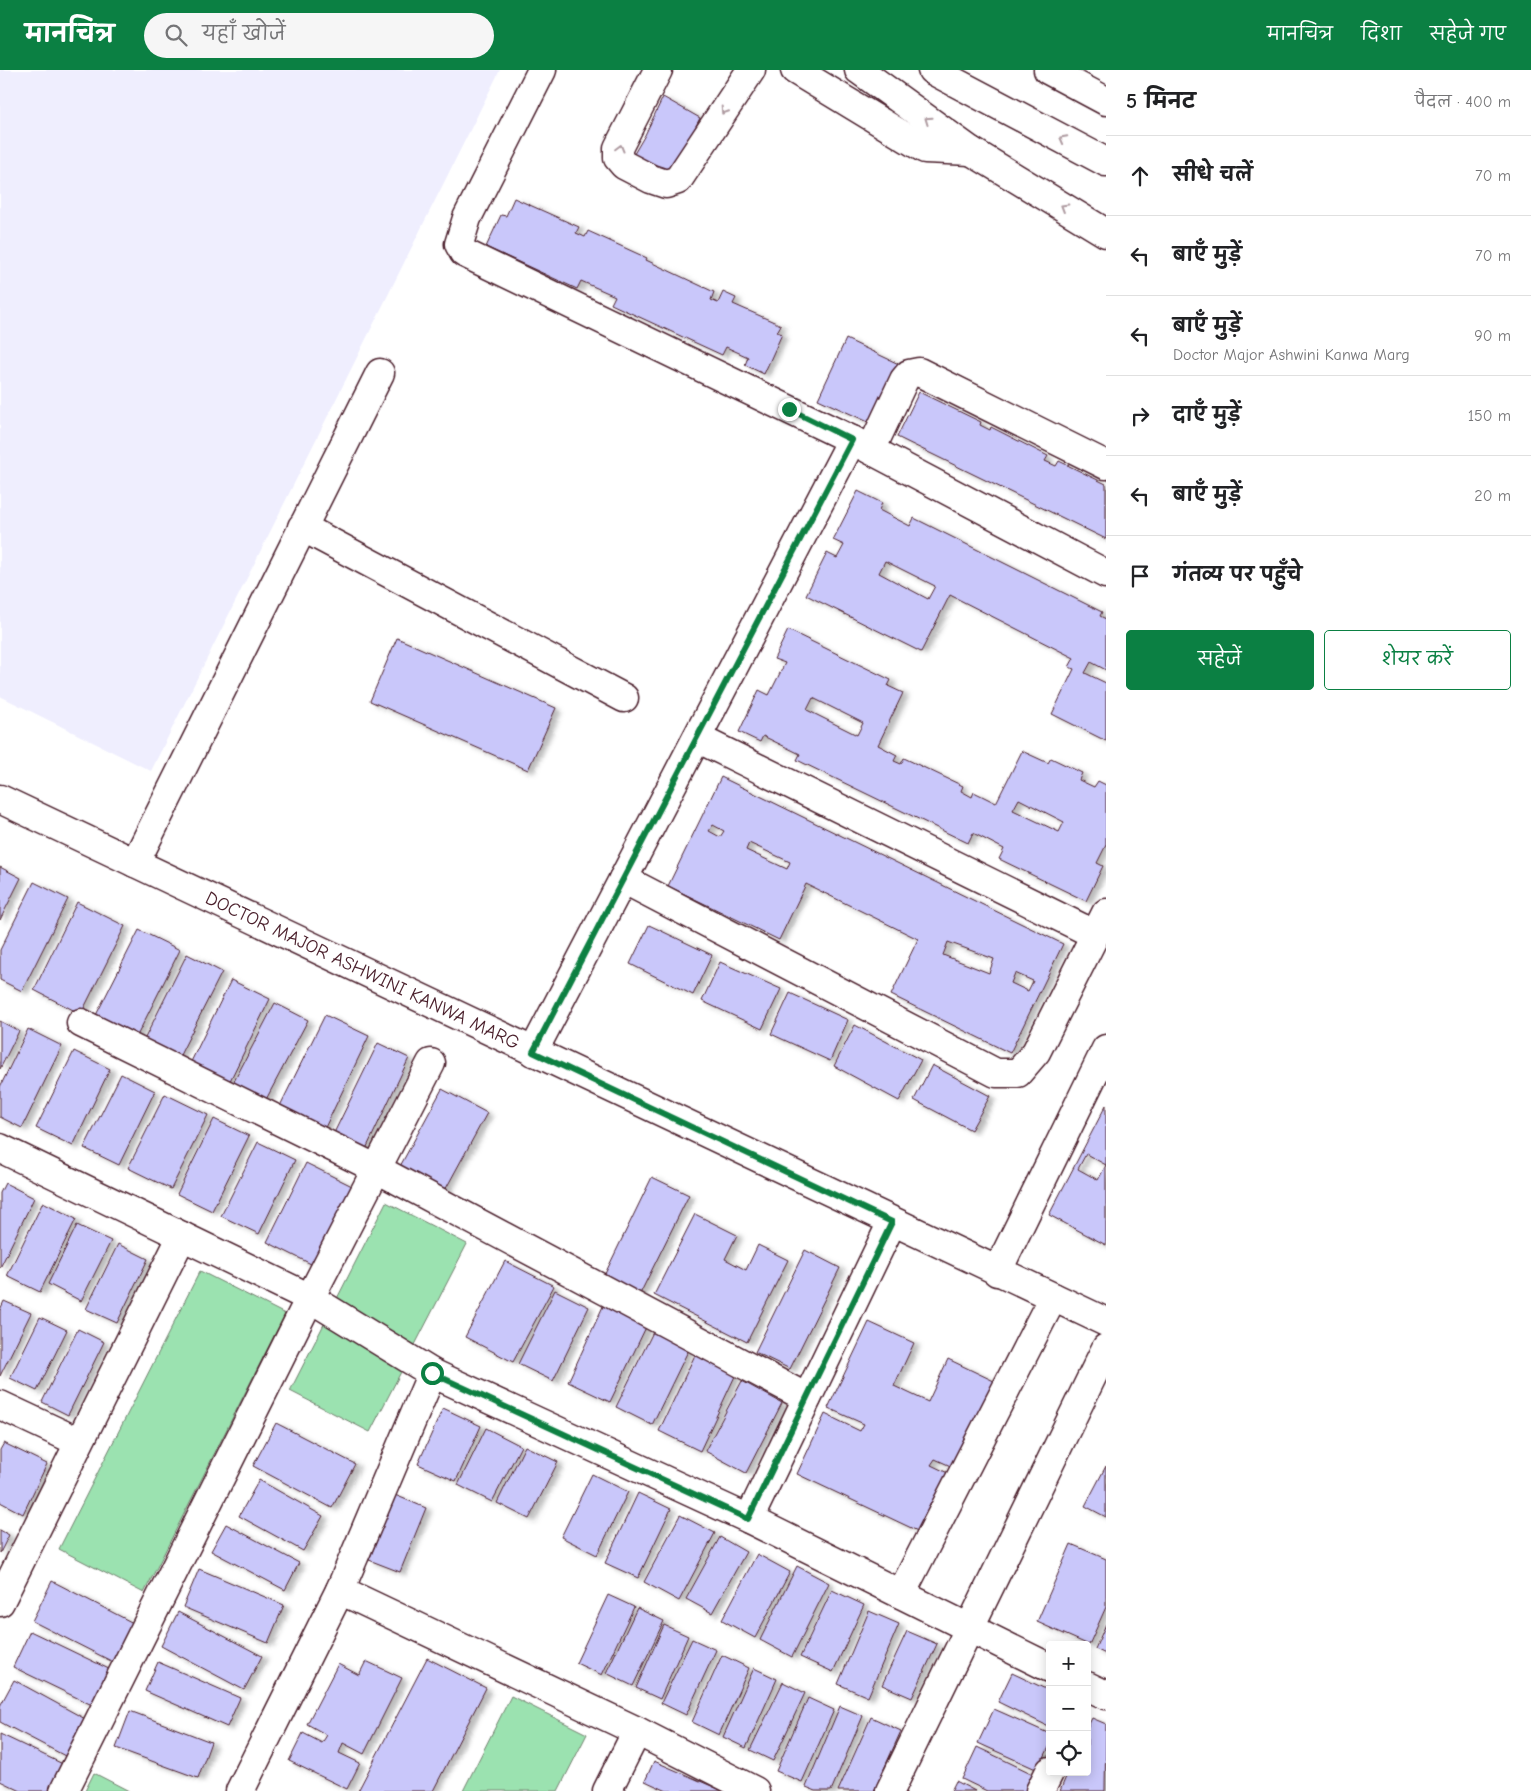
<!DOCTYPE html>
<html lang="hi">
<meta charset="utf-8">
<style>
:root{--surface:#fff;--page:#f6f6f6;--text:#202124;--muted:#757577;--line:#e0e0e0;--accent:#0b8043}
body{margin:0;font-family:"Comic Neue","Playpen Sans Deva",sans-serif;background:var(--page);color:var(--text)}
.controls{position:absolute;right:15px;bottom:15px;display:grid;overflow:hidden;border-radius:5px;box-shadow:0 2px 12px #0003}
.controls button{width:45px;height:45px;display:grid;place-items:center;padding:0;border:0;border-bottom:1px solid var(--line);background:var(--surface);color:var(--text);font:25px sans-serif}
.stop{position:absolute;width:15px;height:15px;margin:-11px;border:4px solid #0b8043;border-radius:50%;background:#fff}
.stop.end{background:#0b8043;border-color:#fff;box-shadow:0 1px 5px #0008}
.list{margin:0;padding:0;list-style:none}
h2{display:flex;justify-content:space-between;align-items:center;height:65px;margin:0;padding:0 20px;font-size:21px}
h2 small{font-size:16px;font-weight:400;color:var(--muted)}
.list li{display:grid;grid-template-columns:32px 1fr auto;gap:15px;align-items:center;box-sizing:border-box;height:80px;padding:0 20px;border-top:1px solid var(--line)}
.list b{display:block;font-size:19px;white-space:nowrap}
.list p{margin:0;font-size:16px;white-space:nowrap;color:var(--muted)}
.list em{font-size:16px;font-style:normal;color:var(--muted)}
.actions{display:flex;gap:10px;padding:15px 20px}
.actions a{flex:1;padding:11px 0;border:1px solid var(--accent);border-radius:5px;text-align:center;font-size:18px;color:var(--accent)}
.actions .main{background:var(--accent);color:#fff}
.icon{flex:none;width:28px;height:28px;fill:none;stroke:currentColor;stroke-width:2;stroke-linecap:round;stroke-linejoin:round}
.map{position:relative;flex:none;width:1106px;height:1721px;overflow:hidden}
header{display:flex;align-items:center;gap:30px;box-sizing:border-box;height:70px;padding:0 25px;background:var(--accent);color:#fff}
header strong{font-size:24px}
nav{display:flex;gap:28px;margin-inline-start:auto;font-size:18px}
.search{width:350px;height:45px;background:var(--page);display:flex;align-items:center;gap:12px;box-sizing:border-box;padding:0 18px;border-radius:28px;color:var(--muted);font-size:19px}
main{display:flex}
aside{flex:1;background:var(--surface)}
.map>svg:first-child{display:block}
.built{fill:#efeefe}
.green{fill:#9be2b0;stroke:#72806e}
.building{fill:#c9c7fa;stroke:#4a1f2b;fill-rule:evenodd;filter:url(#shadow)}
.lines{fill:none;stroke-linecap:round;stroke-linejoin:round}
.minor-casing{stroke:#4a1f2b;stroke-width:31}
.major-casing{stroke:#4a1f2b;stroke-width:31}
.highway-casing{stroke:#4a1f2b;stroke-width:31}
.minor{stroke:#fff;stroke-width:28}
.major{stroke:#fff;stroke-width:28}
.highway{stroke:#fff;stroke-width:28}
.oneway{stroke:#ae9aa0}
.route{stroke:#0b8043;stroke-width:6}
.labels{text-anchor:middle;dominant-baseline:central;stroke-width:4;stroke-linejoin:round;paint-order:stroke}
.street-label{font-size:19px;fill:#4a1f2b;stroke:#fff}
</style>
<header>
<strong>मानचित्र</strong>
<div class="search"><svg class="icon" aria-label="search" viewBox="0 0 24 24"><circle cx="10" cy="10" r="6"/><path d="M15 15l6 6"/></svg>यहाँ खोजें</div>
<nav><a>मानचित्र</a><a>दिशा</a><a>सहेजे गए</a></nav>
</header>
<main>
<div class="map">
<svg width="1106" height="1721" viewBox="0 0 1106 1721">
<defs>
<filter id="shadow"><feDropShadow dx="5.5" dy="3" stdDeviation="2.5" flood-color="#0004"/></filter>
</defs>
<rect width="100%" height="100%" fill="#fff"/>
<filter id="ink" filterUnits="userSpaceOnUse"><feTurbulence type="fractalNoise" baseFrequency=".02" numOctaves="2"/><feDisplacementMap in="SourceGraphic" scale="10" xChannelSelector="R" yChannelSelector="G"/><feConvolveMatrix kernelMatrix="1 2 1 2 8 2 1 2 1" color-interpolation-filters="sRGB"/></filter>
<g filter="url(#ink)">
<path class="built" d="M0,0H500L151,701L0,626Z"/>
<path class="green" d="M386,1132L467,1174L370,1362L290,1321Z
M200,1201L285,1244L144,1523L59,1479Z
M511,1626L587,1664L558,1721H463Z
M94,1703L129,1721H85Z"/>
<path class="building" d="M663,27L700,48L670,107L631,89L645,65Z
M514,128L579,157L576,163L585,167L588,161L647,188L646,190L714,222L711,230L718,233L723,222L736,228L733,234L781,255L777,262L782,264L764,304L745,295L748,287L726,277L722,285L611,234L615,226L581,211L577,219L486,177L501,145L506,146Z
M846,269L905,297L877,356L818,329Z
M919,322L981,352L980,355L990,360L991,357L1048,386L1045,391L1056,396L1059,391L1106,414V469L897,367Z
M858,421L882,433L879,440L910,456L914,448L1102,542L1100,546L1106,549V600L1091,592L1085,603L1106,613V671L1052,644L1074,599L1069,597L1074,588L950,525L921,582L806,525L827,483L837,488L844,475L833,470ZM885,491L935,516L928,529L879,503Z
M788,560L891,610L888,616L903,623L878,675L897,685L894,691L901,694L904,688L963,716L961,721L972,727L974,722L996,733L1022,681L1048,693L1051,688L1082,703L1079,710L1094,717L1098,711L1106,715V775L1097,793L1103,796L1086,831L999,789L1004,779L973,763L968,773L797,690L800,684L763,666L760,672L739,662L759,620L769,625L785,593L774,589ZM813,628L863,653L857,665L807,640ZM1019,729L1064,752L1059,762L1013,740Z
M397,568L556,638L528,700L370,631Z
M721,707L1063,874L1010,983L891,925L918,869L806,814L779,870L668,816ZM713,755L724,761L720,767L709,761ZM749,773L790,792L787,799L746,780ZM948,872L994,889L989,903L943,885ZM1015,903L1033,911L1028,921L1011,913Z
M0,797L21,808L0,850Z
M34,812L68,829L22,921L0,910V880Z
M77,832L125,856L81,944L34,920Z
M649,855L712,885L693,925L630,894Z
M139,860L180,880L133,974L92,953Z
M187,884L222,902L175,995L140,978Z
M720,892L781,919L762,959L702,931Z
M231,910L270,929L225,1021L186,1002Z
M790,923L848,950L830,991L771,964Z
M275,933L308,950L261,1039L229,1021Z
M325,945L369,966L321,1066L276,1044Z
M0,951L19,961L0,999Z
M855,955L921,990L899,1031L834,996Z
M28,959L62,976L22,1058L0,1047V1017Z
M378,973L409,988L366,1079L334,1063Z
M74,981L110,999L73,1076L36,1058Z
M932,995L990,1026L971,1060L914,1030Z
M121,1004L155,1021L119,1095L84,1078Z
M442,1019L487,1043L443,1124L398,1100Z
M165,1024L208,1045L171,1119L128,1098Z
M1106,1035V1175L1049,1145ZM1086,1084L1106,1095L1098,1110L1078,1099Z
M214,1049L249,1066L212,1141L177,1124Z
M258,1072L295,1090L259,1164L221,1146Z
M306,1093L356,1118L317,1197L267,1172Z
M652,1107L689,1125L638,1228L602,1210Z
M5,1113L34,1128L0,1198V1123Z
M43,1132L76,1149L40,1222L7,1206Z
M695,1144L737,1165L725,1189L746,1200L758,1175L788,1190L747,1272L654,1225Z
M77,1155L111,1171L81,1231L48,1214Z
M118,1174L148,1189L117,1253L86,1239Z
M805,1180L840,1198L790,1299L755,1282Z
M505,1191L554,1216L513,1292L465,1267Z
M555,1220L589,1237L553,1311L518,1294Z
M4,1231L31,1243L0,1306V1240Z
M605,1232L648,1253L610,1332L568,1312Z
M40,1247L67,1260L37,1321L10,1308Z
M869,1252L914,1273L894,1316L928,1332L948,1289L996,1312L955,1398L935,1389L931,1395L952,1405L924,1464L797,1404L825,1344L860,1361L864,1354L828,1338Z
M78,1259L104,1272L68,1345L42,1332Z
M653,1262L689,1279L652,1355L616,1337Z
M695,1285L736,1304L700,1381L659,1361Z
M742,1311L782,1333L746,1403L705,1381Z
M443,1338L481,1356L456,1411L418,1394Z
M276,1353L355,1394L332,1438L253,1396Z
M486,1358L521,1376L492,1432L458,1415Z
M4,1373L47,1394L23,1444L0,1432V1380Z
M525,1376L558,1392L529,1449L497,1433Z
M1106,1396V1447L1085,1436Z
M592,1404L628,1422L597,1485L561,1467Z
M259,1410L323,1446L303,1481L239,1446Z
M638,1423L671,1439L638,1508L605,1493Z
M395,1425L426,1438L400,1502L369,1490Z
M680,1445L715,1463L679,1531L644,1512Z
M226,1454L299,1493L285,1520L211,1481Z
M0,1460L9,1465L0,1483Z
M720,1467L746,1482L712,1543L686,1529Z
M1071,1474L1106,1489V1537L1089,1575L1037,1552Z
M757,1484L790,1502L755,1568L722,1550Z
M797,1496L829,1513L792,1587L760,1570Z
M199,1499L284,1535L268,1573L183,1537Z
M52,1511L139,1556L119,1595L32,1551Z
M832,1520L864,1535L833,1602L800,1587Z
M608,1525L634,1537L602,1605L576,1593Z
M637,1538L664,1551L633,1616L606,1603Z
M869,1541L899,1554L868,1627L838,1614Z
M178,1542L262,1586L244,1620L161,1576Z
M1106,1554V1584L1095,1579Z
M664,1555L688,1566L660,1629L636,1618Z
M30,1561L111,1600L94,1636L13,1597Z
M907,1561L937,1574L912,1628L882,1615Z
M692,1569L716,1580L686,1645L661,1633Z
M722,1585L749,1598L719,1665L692,1652Z
M427,1588L486,1618L433,1721H358Z
M366,1591L402,1608L364,1684L343,1673L339,1683L360,1693L347,1719L289,1691L303,1663L322,1673L327,1665L307,1654L338,1594L359,1605Z
M158,1592L240,1628L227,1657L145,1621Z
M754,1598L777,1609L746,1678L723,1667Z
M1012,1603L1050,1621V1657L998,1632Z
M14,1610L89,1651L69,1688L0,1652V1636Z
M783,1612L805,1623L773,1691L750,1680Z
M808,1628L834,1640L802,1712L776,1701Z
M840,1636L863,1646L831,1721H816L806,1717Z
M994,1639L1050,1664V1675L1038,1700L978,1673Z
M130,1641L211,1672L198,1708L116,1678Z
M871,1647L901,1661L874,1721H838Z
M1092,1648L1106,1654L1105,1721H1060L1068,1702H1087V1658Z
M0,1664L65,1695L53,1721H21L0,1711Z
M977,1677L1035,1705L1027,1721H987L962,1709Z
M654,1691L723,1721H667L645,1711Z
M956,1711L975,1721H951Z"/>
<g class="lines">
<defs>
<g id="minor">
<path d="M542,0L467,148L459,174L464,183L852,370L1106,504"/>
<path d="M658,0L618,78V88L624,95L651,109L666,114L678,110L751,0"/>
<path d="M871,380L904,310L909,304L919,302L1106,395"/>
<path d="M302,457L624,628"/>
<path d="M697,668L1094,864"/>
<path id="s1" d="M0,729L1106,1252"/>
<path d="M135,793L380,303"/>
<path d="M623,809L996,1003H1018L1036,982L1106,843"/>
<path d="M81,953L377,1099L807,1328"/>
<path d="M533,982L852,370"/>
<path d="M0,1078L310,1228L432,1303L749,1449L1050,1598"/>
<path d="M997,1202L1106,979"/>
<path d="M0,1335L79,1372"/>
<path d="M749,1449L892,1152"/>
<path d="M340,1520L637,1661L755,1721"/>
<path d="M901,1524L1053,1227"/>
<path d="M0,1532L182,1166"/>
<path d="M1087,1616L1106,1625"/>
<path d="M64,1721L310,1228L431,993"/>
<path d="M240,1721L340,1520L432,1303"/>
<path d="M607,1721L637,1661"/>
<path d="M890,1721L1106,1278"/>
<path d="M1040,1721L1050,1701"/>
</g>
<path id="major" d="M795,0L925,79L971,81
M932,0L1106,92
M1048,0L1106,31"/>
<path id="highway" d="M859,0L971,81L1106,163"/>
</defs>
<use href="#minor" class="minor-casing"/>
<use href="#major" class="major-casing"/>
<use href="#highway" class="highway-casing"/>
<use href="#minor" class="minor"/>
<use href="#major" class="major"/>
<use href="#highway" class="highway"/>
</g>
<defs><path id="oneway-chevron" d="M-2-3.5L2.5 0L-2 3.5" fill="none" stroke-width="1.6" stroke-linecap="round" stroke-linejoin="round" transform="scale(1.25)"/></defs>
<g class="oneway">
<use href="#oneway-chevron" transform="translate(724 41) rotate(123)"/>
<use href="#oneway-chevron" transform="translate(928 50) rotate(-145)"/>
<use href="#oneway-chevron" transform="translate(1063 69) rotate(-152)"/>
<use href="#oneway-chevron" transform="translate(620 78) rotate(-75)"/>
<use href="#oneway-chevron" transform="translate(1064 137) rotate(-149)"/>
</g>
</g>
<g class="lines" filter="url(#ink)">
<path class="route" d="M432,1303L748,1449L892,1152L533,982L852,370L789,339"/>
</g>
<g class="labels">
<g class="street-label">
<text stroke="none"><textPath href="#s1" startOffset="401">DOCTOR MAJOR ASHWINI KANWA MARG</textPath></text>
</g>
</g>
</svg>
<div class="controls">
<button>+</button>
<button>−</button>
<button><svg class="icon" aria-label="locate" viewBox="0 0 24 24"><circle cx="12" cy="12" r="6"/><path d="M12 2v4M12 18v4M2 12h4M18 12h4"/></svg></button>
</div>
<div class="stop" style="left:432px;top:1303px"></div>
<div class="stop end" style="left:789px;top:339px"></div>
</div>
<aside>
<h2>5 मिनट<small>पैदल · 400 m</small></h2>
<ul class="list">
<li><svg class="icon" aria-label="ahead" viewBox="0 0 24 24"><path d="M12 20V5M6 11l6-6 6 6"/></svg><div><b>सीधे चलें</b></div><em>70 m</em></li>
<li><svg class="icon" aria-label="left" viewBox="0 0 24 24"><path d="M17 20v-9H6M10 6l-5 5 5 5"/></svg><div><b>बाएँ मुड़ें</b></div><em>70 m</em></li>
<li><svg class="icon" aria-label="left" viewBox="0 0 24 24"><path d="M17 20v-9H6M10 6l-5 5 5 5"/></svg><div><b>बाएँ मुड़ें</b><p>Doctor Major Ashwini Kanwa Marg</p></div><em>90 m</em></li>
<li><svg class="icon" aria-label="right" viewBox="0 0 24 24"><path d="M7 20v-9h11M14 6l5 5-5 5"/></svg><div><b>दाएँ मुड़ें</b></div><em>150 m</em></li>
<li><svg class="icon" aria-label="left" viewBox="0 0 24 24"><path d="M17 20v-9H6M10 6l-5 5 5 5"/></svg><div><b>बाएँ मुड़ें</b></div><em>20 m</em></li>
<li><svg class="icon" aria-label="arrive" viewBox="0 0 24 24"><path d="M6 21V4h12l-3 4 3 4H6"/></svg><div><b>गंतव्य पर पहुँचे</b></div></li>
</ul>
<div class="actions"><a class="main">सहेजें</a><a>शेयर करें</a></div>
</aside>
</main>
